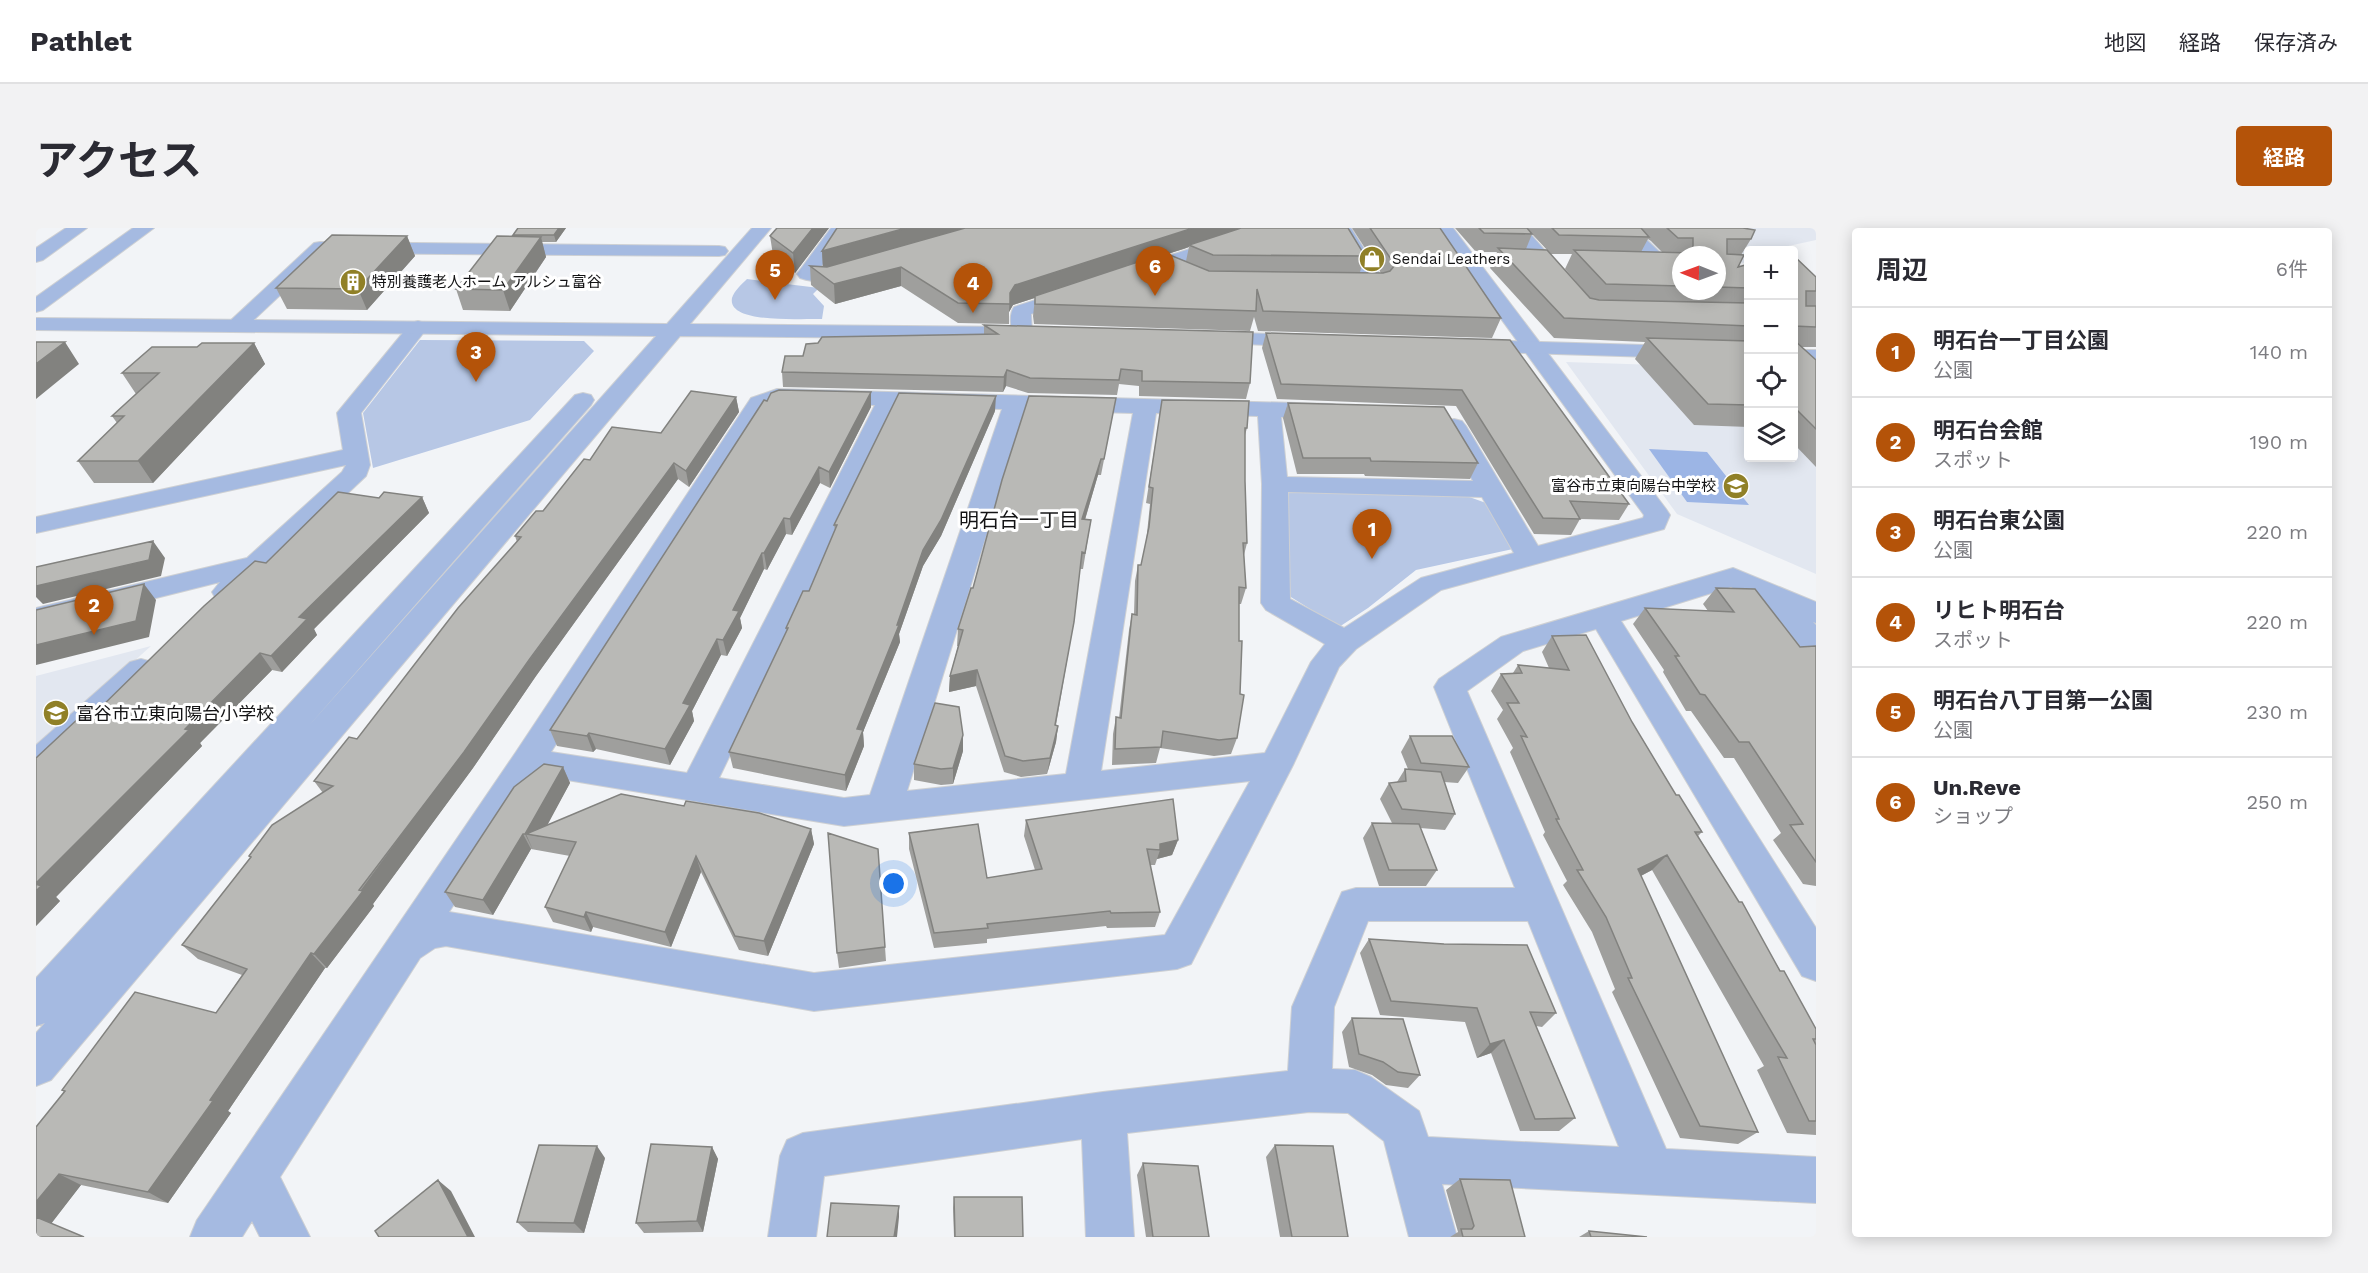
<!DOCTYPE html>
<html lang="ja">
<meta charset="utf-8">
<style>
:root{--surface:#fff;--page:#f2f2f3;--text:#2b2b33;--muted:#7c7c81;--line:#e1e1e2;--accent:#b45309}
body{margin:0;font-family:"Work Sans","Noto Sans JP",sans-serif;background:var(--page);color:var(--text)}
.controls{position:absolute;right:18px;top:18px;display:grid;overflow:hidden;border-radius:6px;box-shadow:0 3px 15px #0003}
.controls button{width:54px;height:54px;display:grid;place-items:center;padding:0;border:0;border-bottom:2px solid var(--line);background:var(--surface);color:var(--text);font:30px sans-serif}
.compass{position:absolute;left:1636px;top:18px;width:54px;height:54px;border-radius:50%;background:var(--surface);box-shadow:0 3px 15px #0003;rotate:271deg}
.you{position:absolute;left:858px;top:656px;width:21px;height:21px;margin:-15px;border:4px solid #fff;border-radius:50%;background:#1a73e8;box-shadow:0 0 0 9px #1a73e833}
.badge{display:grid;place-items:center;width:39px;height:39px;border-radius:50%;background:var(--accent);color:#fff;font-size:20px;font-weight:700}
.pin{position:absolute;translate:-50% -50px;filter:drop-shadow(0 2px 3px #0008)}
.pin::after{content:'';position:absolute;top:32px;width:21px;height:18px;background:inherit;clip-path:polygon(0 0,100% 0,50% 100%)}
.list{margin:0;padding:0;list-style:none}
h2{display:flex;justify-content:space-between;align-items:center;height:78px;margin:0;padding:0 24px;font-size:26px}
h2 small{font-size:20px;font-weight:400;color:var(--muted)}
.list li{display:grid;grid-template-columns:39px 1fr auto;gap:18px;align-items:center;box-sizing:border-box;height:90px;padding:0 24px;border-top:2px solid var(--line)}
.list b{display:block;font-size:22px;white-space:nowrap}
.list p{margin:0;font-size:20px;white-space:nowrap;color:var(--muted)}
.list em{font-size:20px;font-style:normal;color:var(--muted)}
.icon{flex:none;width:33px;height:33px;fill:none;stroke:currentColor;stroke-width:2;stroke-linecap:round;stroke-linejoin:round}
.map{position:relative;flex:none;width:1780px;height:1009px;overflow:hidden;border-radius:6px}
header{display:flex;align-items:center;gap:36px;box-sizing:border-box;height:84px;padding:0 30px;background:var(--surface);border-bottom:2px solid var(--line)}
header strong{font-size:28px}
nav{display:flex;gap:33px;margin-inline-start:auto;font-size:21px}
.intro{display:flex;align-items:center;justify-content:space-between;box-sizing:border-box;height:144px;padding:0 36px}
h1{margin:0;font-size:42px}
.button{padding:15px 27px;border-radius:6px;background:var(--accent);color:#fff;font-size:21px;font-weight:700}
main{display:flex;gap:36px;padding:0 36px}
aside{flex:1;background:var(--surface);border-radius:6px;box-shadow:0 3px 15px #0003}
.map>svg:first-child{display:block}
.built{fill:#e2e7f0}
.green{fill:#b7c7e5}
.water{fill:#9cb5e5}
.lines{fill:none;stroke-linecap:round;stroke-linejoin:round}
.minor-casing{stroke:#ced0d3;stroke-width:2}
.tertiary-casing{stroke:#ced0d3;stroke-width:2}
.minor{fill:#a5bae1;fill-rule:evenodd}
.tertiary{fill:#a5bae1;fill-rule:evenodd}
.wall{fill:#9f9f9d;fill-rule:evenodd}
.shaded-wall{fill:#82827f}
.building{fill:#b9b9b6;stroke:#82827f;stroke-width:1.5}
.labels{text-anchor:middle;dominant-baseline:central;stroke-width:6;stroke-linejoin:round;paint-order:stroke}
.far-poi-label{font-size:15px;fill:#131314;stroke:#fff;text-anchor:start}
.poi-label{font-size:18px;fill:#131314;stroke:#fff;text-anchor:start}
.neighbourhood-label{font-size:20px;fill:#131314;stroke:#fff}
</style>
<header>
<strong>Pathlet</strong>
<nav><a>地図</a><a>経路</a><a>保存済み</a></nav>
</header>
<div class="intro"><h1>アクセス</h1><a class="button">経路</a></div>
<main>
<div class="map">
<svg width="1780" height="1009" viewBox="0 0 1780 1009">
<rect width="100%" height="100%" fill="#f2f4f7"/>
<path class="built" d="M1598,0H1780V12L1734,22H1712V35L1681,34V27L1628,29Z
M1530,134L1712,140V230H1758V142H1780V346L1641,286Z
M115,418L0,521V448Z"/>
<path class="green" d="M711,51L783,60L777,66L788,78L786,91C770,90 691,97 696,70C698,63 706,56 711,51Z
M384,112L548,113L558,123L494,192L337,240L327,185Z
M1255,262L1425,266L1450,275L1477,321L1380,342L1332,380L1303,399L1250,366L1245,275Z"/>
<path class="water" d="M1613,221L1671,224L1713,277L1651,274Z"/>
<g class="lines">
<defs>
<path id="minor" d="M30,0H51L7,32L0,34V20Z
M97,0H118L7,82L0,84V69Z
M795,0H813L782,43L816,37L823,39L825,43L823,47C802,53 785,57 764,50L761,46Z
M1217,0H1250L1247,4L1219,10L1107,49H1093L1091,45L1093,41Z
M1297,0H1315L1350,56L1347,60H1302L1299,56L1302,52L1327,50Z
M1399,0H1417L1630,281L1634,287L1628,301L1405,362L1320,421L1303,439L1257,537L1155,736L1141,741L778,783L410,718L399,720L384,730L244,949L274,1009H224L216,993L206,1009H154L161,992L480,524L715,170L741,161L1296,176L1304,178L1308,183L1304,188L1296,190L1245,189L1251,249L1437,253L1406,198L1410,193L1418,191L1426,193L1430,198L1502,318L1607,290L1608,287ZM744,175L839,177L651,545L515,524L732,180ZM862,178L966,181L834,567L808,570L683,550ZM989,182L1097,185L1030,546L871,563ZM1120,185L1222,188L1226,256L1225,375L1230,382L1289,416L1275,434L1229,525L1065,543ZM1252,264L1446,269L1478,325L1385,350L1308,400L1254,371ZM501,547L808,598L1214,553L1129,707L778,745L413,684Z
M1470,0H1489L1535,52L1538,56L1535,60H1521Z
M1579,0H1598L1632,32L1634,36L1632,40H1618Z
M284,14L683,18L689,19L692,23L689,27L683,28L289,25L207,102L200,104L193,102L190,98L193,94L278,15Z
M1040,59L1047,61L1050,65L1047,69L995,86L996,104L993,108L986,110L979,108C974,101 973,86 978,79Z
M382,93L389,95L392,99L325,185L334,237L330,248L200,371L190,373L180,371L176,364L184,354L0,400V380L211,330L306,244L310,237L0,305V289L307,222L301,185L375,95Z
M1697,340L1780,374V395L1777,394L1780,397V427L1769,424L1732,378L1695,359L1585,393L1780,700V753L1766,748L1560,401L1487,423L1431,463L1630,921L1780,929V975L1406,956L1421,1009H1373L1348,913L1312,885L1273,884L1091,905L1098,1009H1050L1046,911L788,948L780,1009H732L744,928L751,912L767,905L1067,864L1252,843L1256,779L1306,664L1320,660H1479L1398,459L1403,451L1465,409ZM1332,693H1492L1583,919L1392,909L1383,883L1335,849L1319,842L1296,841L1298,779Z
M105,431L116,434L121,442L116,450L12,546L0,550V517L94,434Z"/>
<path id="tertiary" d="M716,0H735L654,96L991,99L998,101L1001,105L998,109L991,111L644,108L15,852L0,858V805L9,795L0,798V750L539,167L547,165L555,167L558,172L555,177L270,501L620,108L0,102V90L631,96Z
M1172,104L1273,107L1280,109L1284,113L1280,117L1273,119L1165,114L1162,110L1165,106Z
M1436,112L1712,120V132L1428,123L1425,118L1428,113Z
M1758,122H1780V134H1758Z"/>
</defs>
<use href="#minor" class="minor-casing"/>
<use href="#tertiary" class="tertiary-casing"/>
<use href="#minor" class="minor"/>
<use href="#tertiary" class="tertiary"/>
</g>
<path class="wall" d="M482,0H530L520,14H506L510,29L474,83L427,82L420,61L477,9V7Z
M793,0L759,45L737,27L734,8Z
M1312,0L1329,28L1324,44L1345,45L1316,0H1404L1465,90L1456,110L1222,103L1218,89L1214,103L998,96L997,88L999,70L977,77L973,84V96L922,95L865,58L799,76L775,57L774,38H787L786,23ZM1153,19L1150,33L1131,26L1148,21Z
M1419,0H1707L1715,11L1705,27L1702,39L1713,36V199L1658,197L1599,131L1609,114L1518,110L1454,40L1461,24H1440ZM1496,6L1512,23L1490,21ZM1612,11L1615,13L1627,25L1605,24ZM1514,26H1536L1529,41L1554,70ZM1645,27H1681V63H1645Z
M371,8L379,28L331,82L251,81L240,60Z
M1758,28L1780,49V119H1765L1780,132V239L1758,216Z
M948,97L1214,155L1210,171L1103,168V158L1083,156L1081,167L992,165L970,158L967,164L747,159L746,144L767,128L948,106Z
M1230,105L1474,112L1593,276L1583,292L1544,291L1535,307L1498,306L1420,178L1241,171L1226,120Z
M218,115L229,136L117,255H58L42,233L81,195L76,188L100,166L86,145L161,119Z
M835,164V179L794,260L784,255L756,307L750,306L731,342L728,341L704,390L706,400L691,428L685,427L656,483L658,493L634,537L560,521L557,524L521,518L514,502L731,173Z
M700,169L703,184L653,259L642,251L500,448L437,540L337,676L338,678L291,740H289L192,883L195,885L132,975L45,957L15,995L0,1009L28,864L26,862L180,785L206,747L162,731L146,717L214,630L213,628L287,565L278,553L321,511L481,314L479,308L507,283L554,232L625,205Z
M1126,172L1211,200L1209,207V253L1211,315L1208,327L1210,360L1205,376H1203L1201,510L1195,526L1178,528L1124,520L1120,535L1076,537L1077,506L1080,489L1083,490L1093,402L1096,386H1098L1099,353L1102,337H1105L1110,315L1114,276L1110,275Z
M1252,175L1442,235L1434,251L1329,248L1328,246H1261L1247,190Z
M959,183L905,308L887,338L863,406L864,414L827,504L828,518L810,563L697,540L693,524L751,404L750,400L773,363L799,302L798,297Z
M1077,186L1065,247H1062L1049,292H1055L1047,341H1044L1035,410L1020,497L1022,498L1020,514L1011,546L985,549L968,544L940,458L913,464L914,448L922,418H921L922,401L937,360Z
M386,269L393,285L278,401L281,407L246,444L236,442L164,515L166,518L20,669L24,673L0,698L55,489L230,335L343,270Z
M1680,360L1764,419L1780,418V658L1767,656L1737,612L1745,605L1698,530H1688L1655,483H1650L1627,444L1628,442L1597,396L1609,380L1672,383L1667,376Z
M1516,408L1596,494L1640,567L1666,604L1662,608L1780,801V815H1779L1780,817V907L1751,905L1721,842L1728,838L1616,642L1605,648L1722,904L1702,916L1644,910L1576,764L1579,761L1556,704L1527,657L1531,653L1507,607L1509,604L1474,524L1477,520L1461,491L1467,482L1455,463L1465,446L1477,445L1482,437L1513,440L1506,424Z
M1374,508L1433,539L1422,555L1408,554L1419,586L1409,602L1384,600L1401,642L1390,658H1343L1327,610L1336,595H1356L1344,571L1353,555L1361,554L1369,541H1372L1365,524Z
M927,523L917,556L905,557L878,552V536Z
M527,539L534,555L510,598L648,578L775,601L778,616L732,728L703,722L665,644L635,719L557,699L555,704L517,694L509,679L534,628L495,621L457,687L419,679L409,664Z
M990,592L1142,612L1136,627L1121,631L1119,637H1114L1124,684L1119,699L1071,700L1070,698L951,711V715L898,720L873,621V605L951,650L999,642L988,608Z
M842,621L850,733L803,740L801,725Z
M1333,711L1520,785L1506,799L1500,798L1539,890L1523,903H1484L1455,825L1441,830L1429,794L1344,787L1324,725Z
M1316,790L1384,847L1372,860L1350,857L1336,847L1313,839L1306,804Z
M1239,917L1312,1009H1244L1230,929Z
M676,919L682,931L667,1004L608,1005L600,995Z
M569,930L548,1005L492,1004L481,994Z
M1107,935L1173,1009H1110L1101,947Z
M1424,951L1489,1009H1414L1422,1004L1410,962Z
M918,969L987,1009H918L917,980Z
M1553,1003L1611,1009H1543Z"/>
<path class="shaded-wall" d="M523,0H530L520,14L518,7Z
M777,0H793L759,45L757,25Z
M870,0H938L787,42L786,23Z
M1157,0H1210L1153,17V19L977,77L973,84L974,65L979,57Z
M371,8L379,28L331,82L322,61Z
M505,9L510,29L474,83L467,62Z
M865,39V58L799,76L798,56Z
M29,114L43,136L0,171V136Z
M218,115L229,136L117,255L102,233Z
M971,142L970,158L967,164L968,149Z
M835,164V179L794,260L793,244Z
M960,168L959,183L905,308L887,338L863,406L864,414L827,504L828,518L810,563L809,547L821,501L861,397L887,322Z
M700,169L703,184L653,259L650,243Z
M1065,231L1062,247L1044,308L1046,291Z
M638,235L642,251L500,448L437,540L337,676L338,678L291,740L278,726Z
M783,239L784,255L756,307L754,291Z
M386,269L393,285L278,401L281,407L246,444L235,428L263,389Z
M748,290L750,306L731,342L728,325Z
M117,313L129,330L125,348L7,376L0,369V358Z
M726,325L728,341L704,390L706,400L691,428L687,412L697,382Z
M108,356L120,372L113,409L0,437V417Z
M681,411L685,427L656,483L658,493L634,537L629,521L647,475Z
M224,425L236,442L164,515L166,518L20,669L24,673L0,698V655L149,501Z
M941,442L940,458L913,464L914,448Z
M1022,498L1020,514L1011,546L1014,530Z
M553,505L560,521L557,524L551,508Z
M927,507V523L917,556V540Z
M527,539L534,555L505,609L490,606L497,622L489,606Z
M775,601L778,616L732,728L728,713Z
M487,606L495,621L457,687L447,672Z
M1142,612L1136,627L1121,631L1124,622V616Z
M1631,627L1616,642L1587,657L1602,641Z
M660,628L665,644L635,719L629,704Z
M550,684L557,699L555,704L548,689Z
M275,725L289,740L192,883L195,885L132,975L112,964L174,872Z
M1468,812L1455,825L1441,830L1454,816Z
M561,918L569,930L548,1005L538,995Z
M676,919L682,931L667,1004L661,993Z
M23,946L45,957L15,996L0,989V974Z
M402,952L415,963L439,1009H432Z
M863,978V989L861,1009H858Z"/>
<path class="building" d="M482,0H523L518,7H477Z
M741,0H777L757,25L734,8Z
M801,0H870L786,23Z
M929,0H1157L979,57L974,65V76L922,75L865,39L798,56L774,38L791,39Z
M1205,0H1312L1329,28L1177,27L1153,17Z
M1334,0H1404L1465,90L1227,83L1221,61L1220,83L999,76V68L1129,25L1173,43L1347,45L1354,43L1359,37Z
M1443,0H1491L1496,6L1448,5Z
M1516,0H1605L1613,9L1523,7Z
M1631,0H1707L1719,2L1715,11H1691V26L1708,27L1702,39L1713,36V60L1681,59V27H1645V58L1570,56L1538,22L1657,25V10H1642Z
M296,7L371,8L322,61L240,60Z
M461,8L505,9L467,62L420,61Z
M1462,20L1511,22L1554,70L1563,72L1713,75V98L1528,90Z
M1758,28L1780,49V63H1770V78H1780V99L1758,98Z
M948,97L1217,104L1214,155L1106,153V143L1085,141L1083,152L994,150L971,142L968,149L746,144L749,128H767L770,116L782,115L786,109L962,106Z
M1230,105L1474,112L1593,276L1534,273L1544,291L1507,290L1426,162L1245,156Z
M1611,110L1713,113V177L1672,176Z
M1758,112L1780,132V201L1758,179Z
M0,114H29L0,136Z
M166,115H218L102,233H42L88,188H76L123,145H86L116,119H161Z
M743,162L835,164L793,244L783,239L754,291L748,290L728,325H726L697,382L703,383L687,412L681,411L647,475L654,477L629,521L553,505L551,508L514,502L728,172L731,173L735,165Z
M655,163L700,169L650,243L638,235L493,432L428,524L323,662L327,663L278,726L275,725L174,872L177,873L112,964L23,946L0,974V899L29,863L26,862L99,764L180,785L211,741L146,717L215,629L213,628L236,597L297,558L278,553L313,509L321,511L422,380L485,309L479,308L500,283H507L548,231L554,232L576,199L625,205Z
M863,165L960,168L905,292L887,322L861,397H863L821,501L827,502L809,547L693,524L752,400H750L767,363H773L801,297H798Z
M993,168L1080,170L1068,231H1065L1046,291L1055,292L1049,325L1046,324L1038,394L1019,497L1022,498L1014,530L987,533L969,528L941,442L914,448L927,402L922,401L935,360H937L966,252Z
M1126,172L1213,173L1211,200H1209V253L1211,315H1207L1210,360L1203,359V413H1206L1204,466L1208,467L1201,510L1183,512L1127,503L1125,519L1079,521L1080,489L1085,490L1096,386L1101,387L1102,337H1105L1113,299L1117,260L1113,259Z
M1252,175L1408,179L1442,235L1335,233L1334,230H1267Z
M302,264L343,270L348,264L386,269L263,389L271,391L235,428L224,425L149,501L153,502L0,655V530L46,487L55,489L168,378L219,333L230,335Z
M117,313L113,332L0,358V339Z
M108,356L100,393L0,417V382Z
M1680,360L1719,361L1764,419L1780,418V634L1754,597L1767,596L1713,514H1703L1669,467L1664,466L1639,428H1643L1609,380L1698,384Z
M1550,407L1596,494L1640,567H1643L1666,604H1659L1703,674H1706L1744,743H1748L1780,801V811H1777L1780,817V893H1773L1742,829L1751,830L1631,627L1602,641L1722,904L1664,898L1592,750H1596L1570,689L1541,642H1547L1520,591H1523L1485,508L1491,509L1471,475H1483L1465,446L1486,445L1482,437L1533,442L1516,408Z
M899,475L923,479L927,507L917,540L905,541L878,536Z
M1374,508H1416L1433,539L1385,535Z
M508,536L527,539L489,606H487L447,672L409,664L478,559Z
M1369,541L1405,544L1419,586L1366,581L1353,555L1370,553Z
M585,566L648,578L650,573L723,585L775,601L728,713L699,708L660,628L629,704L550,684L548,689L509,679L540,614L490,606Z
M1137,571L1142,612L1124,616V622L1111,621L1124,684L1075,685L1074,683L951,696L952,700L898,705L873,605L942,596L951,650L1006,641L990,592Z
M1336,595L1383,596L1401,642H1353Z
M792,605L842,621L849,719L801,725Z
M0,656L5,658L0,663Z
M1333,711L1408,716L1491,717L1520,785L1494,784L1539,890L1499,891L1468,812L1454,816L1441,780L1355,773Z
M1316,790L1367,791L1384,847L1362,844L1347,834L1323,826Z
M615,916L676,919L661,993L600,995Z
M503,917L561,918L538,995L481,994Z
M1239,917L1297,918L1312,1009H1256Z
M1107,935L1162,938L1173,1009H1117Z
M1424,951L1474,952L1489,1009H1427L1425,1001H1436L1438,998Z
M402,952L432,1009H343L339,1003Z
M918,969H986L987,1009H919Z
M795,975L863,978L858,1009H791Z
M0,989L48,1009H0Z
M1553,1003L1611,1009H1555Z"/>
<defs>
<symbol id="shop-disc" viewBox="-11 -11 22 22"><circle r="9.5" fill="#908027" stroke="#fff"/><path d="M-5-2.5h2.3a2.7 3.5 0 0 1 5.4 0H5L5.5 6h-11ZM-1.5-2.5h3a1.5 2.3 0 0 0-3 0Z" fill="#fff"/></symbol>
<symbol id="building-disc" viewBox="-11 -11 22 22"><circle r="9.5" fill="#908027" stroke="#fff"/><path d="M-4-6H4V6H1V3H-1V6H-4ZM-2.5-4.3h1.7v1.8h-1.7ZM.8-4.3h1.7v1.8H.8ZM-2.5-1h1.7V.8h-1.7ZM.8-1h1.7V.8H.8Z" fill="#fff"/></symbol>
<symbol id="school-disc" viewBox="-11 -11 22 22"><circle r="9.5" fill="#908027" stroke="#fff"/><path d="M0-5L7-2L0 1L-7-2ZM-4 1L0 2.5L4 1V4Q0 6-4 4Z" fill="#fff"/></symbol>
</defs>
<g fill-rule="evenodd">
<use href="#shop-disc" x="1321" y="16" width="30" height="30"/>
<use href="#building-disc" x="302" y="39" width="30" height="30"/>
<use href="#school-disc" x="1685" y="243" width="30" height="30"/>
<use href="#school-disc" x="5" y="470" width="30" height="30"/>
</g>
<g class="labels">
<g class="far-poi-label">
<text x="1356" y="31">Sendai Leathers</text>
<text x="336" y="54">特別養護老人ホーム アルシュ富谷</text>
<text x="1680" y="258" text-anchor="end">富谷市立東向陽台中学校</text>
</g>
<g class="poi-label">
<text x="40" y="485">富谷市立東向陽台小学校</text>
</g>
<g class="neighbourhood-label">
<text x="983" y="292">明石台一丁目</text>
</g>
</g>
</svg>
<div class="controls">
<button>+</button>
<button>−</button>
<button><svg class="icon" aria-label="locate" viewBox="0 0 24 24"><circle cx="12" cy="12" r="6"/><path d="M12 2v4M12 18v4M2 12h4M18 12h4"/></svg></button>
<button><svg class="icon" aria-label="layers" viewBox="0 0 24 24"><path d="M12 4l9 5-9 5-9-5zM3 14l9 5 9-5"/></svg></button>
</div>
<svg class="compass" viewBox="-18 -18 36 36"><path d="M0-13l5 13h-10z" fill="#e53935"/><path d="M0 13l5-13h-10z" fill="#7c7c81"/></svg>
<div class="you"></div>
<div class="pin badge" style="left:1336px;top:331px">1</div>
<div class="pin badge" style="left:58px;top:407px">2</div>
<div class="pin badge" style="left:440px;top:154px">3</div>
<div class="pin badge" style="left:937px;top:85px">4</div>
<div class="pin badge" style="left:739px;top:72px">5</div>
<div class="pin badge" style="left:1119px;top:68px">6</div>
</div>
<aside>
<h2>周辺<small>6件</small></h2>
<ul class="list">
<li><span class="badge">1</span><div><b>明石台一丁目公園</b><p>公園</p></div><em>140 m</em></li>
<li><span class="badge">2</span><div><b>明石台会館</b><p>スポット</p></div><em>190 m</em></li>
<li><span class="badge">3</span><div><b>明石台東公園</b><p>公園</p></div><em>220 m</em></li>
<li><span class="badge">4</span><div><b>リヒト明石台</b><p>スポット</p></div><em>220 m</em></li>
<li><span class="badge">5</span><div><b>明石台八丁目第一公園</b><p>公園</p></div><em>230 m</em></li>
<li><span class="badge">6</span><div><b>Un.Reve</b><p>ショップ</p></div><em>250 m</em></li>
</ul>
</aside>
</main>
